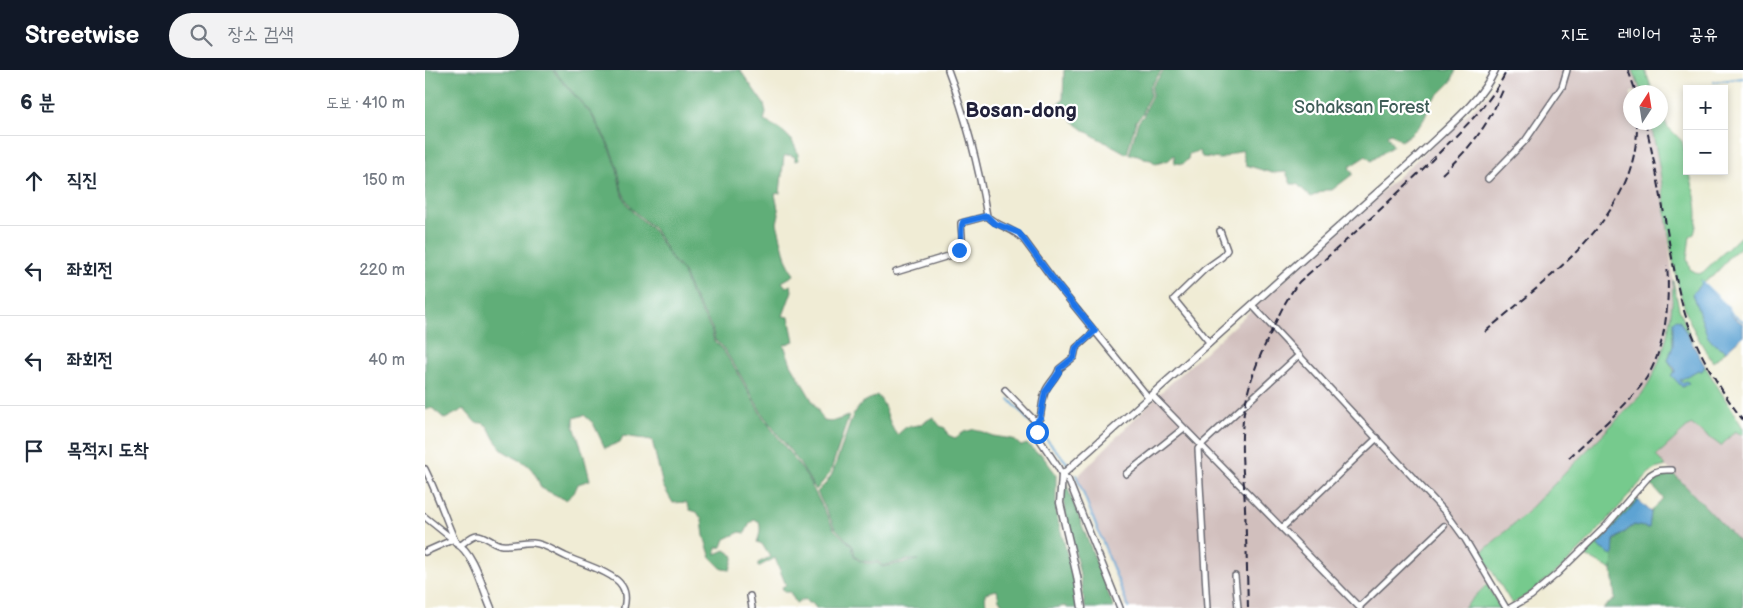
<!DOCTYPE html>
<html lang="ko">
<meta charset="utf-8">
<style>
:root{--surface:#fff;--page:#f2f2f3;--text:#1f2937;--muted:#747a83;--line:#e0e1e3;--accent:#111827}
body{margin:0;font-family:"Balsamiq Sans","Poor Story",sans-serif;background:var(--page);color:var(--text)}
.controls{position:absolute;right:15px;top:15px;display:grid;overflow:hidden;border-radius:0px;box-shadow:0 2px 8px #0003}
.controls button{width:45px;height:45px;display:grid;place-items:center;padding:0;border:0;border-bottom:1px solid var(--line);background:var(--surface);color:var(--text);font:25px sans-serif}
.compass{position:absolute;left:1198px;top:15px;width:45px;height:45px;border-radius:50%;background:var(--surface);box-shadow:0 2px 8px #0003;rotate:12deg}
.stop{position:absolute;width:15px;height:15px;margin:-11px;border:4px solid #1a73e8;border-radius:50%;background:#fff}
.stop.end{background:#1a73e8;border-color:#fff;box-shadow:0 1px 5px #0008}
.list{margin:0;padding:0;list-style:none}
h2{display:flex;justify-content:space-between;align-items:center;height:65px;margin:0;padding:0 20px;font-size:21px}
h2 small{font-size:16px;font-weight:400;color:var(--muted)}
.list li{display:grid;grid-template-columns:32px 1fr auto;gap:15px;align-items:center;box-sizing:border-box;height:90px;padding:0 20px;border-top:1px solid var(--line)}
.list b{display:block;font-size:19px;white-space:nowrap}
.list em{font-size:16px;font-style:normal;color:var(--muted)}
.icon{flex:none;width:28px;height:28px;fill:none;stroke:currentColor;stroke-width:2;stroke-linecap:round;stroke-linejoin:round}
.map{position:relative;flex:none;width:1318px;height:538px;overflow:hidden}
header{display:flex;align-items:center;gap:30px;box-sizing:border-box;height:70px;padding:0 25px;background:var(--accent);color:#fff}
header strong{font-size:24px}
nav{display:flex;gap:28px;margin-inline-start:auto;font-size:18px}
.search{width:350px;height:45px;background:var(--page);display:flex;align-items:center;gap:12px;box-sizing:border-box;padding:0 18px;border-radius:28px;color:var(--muted);font-size:19px}
main{display:flex}
aside{flex:1;background:var(--surface)}
.map>svg:first-child{display:block}
.industrial{fill:#d1bfbd}
.green{fill:#76ca8d;stroke:#4c7664}
.forest{fill:#60ae78;stroke:#41685a}
.water{fill:#5da3d3;stroke:#406287}
.lines{fill:none;stroke-linecap:round;stroke-linejoin:round}
.stream{stroke:#5da3d3;stroke-width:2}
.minor-casing{stroke:#6a6971;stroke-width:8}
.tertiary-casing{stroke:#6a6971;stroke-width:9}
.minor{stroke:#fff;stroke-width:5}
.tertiary{stroke:#fff;stroke-width:6}
.rail{stroke:#22223b;stroke-width:2;stroke-dasharray:8 4;stroke-linecap:butt}
.route{stroke:#1a73e8;stroke-width:6}
.labels{text-anchor:middle;dominant-baseline:central;stroke-width:4.5;stroke-linejoin:round;paint-order:stroke}
.park-label{font-size:18px;fill:#3f5d58;stroke:#fff}
.quarter-label{font-size:20px;font-weight:bold;fill:#22223b;stroke:#fff}
</style>
<header>
<strong>Streetwise</strong>
<div class="search"><svg class="icon" aria-label="search" viewBox="0 0 24 24"><circle cx="10" cy="10" r="6"/><path d="M15 15l6 6"/></svg>장소 검색</div>
<nav><a>지도</a><a>레이어</a><a>공유</a></nav>
</header>
<main>
<aside>
<h2>6 분<small>도보 · 410 m</small></h2>
<ul class="list">
<li><svg class="icon" aria-label="ahead" viewBox="0 0 24 24"><path d="M12 20V5M6 11l6-6 6 6"/></svg><div><b>직진</b></div><em>150 m</em></li>
<li><svg class="icon" aria-label="left" viewBox="0 0 24 24"><path d="M17 20v-9H6M10 6l-5 5 5 5"/></svg><div><b>좌회전</b></div><em>220 m</em></li>
<li><svg class="icon" aria-label="left" viewBox="0 0 24 24"><path d="M17 20v-9H6M10 6l-5 5 5 5"/></svg><div><b>좌회전</b></div><em>40 m</em></li>
<li><svg class="icon" aria-label="arrive" viewBox="0 0 24 24"><path d="M6 21V4h12l-3 4 3 4H6"/></svg><div><b>목적지 도착</b></div></li>
</ul>
</aside>
<div class="map">
<svg width="1318" height="538" viewBox="0 0 1318 538">
<rect width="100%" height="100%" fill="#fff"/>
<filter id="ink" filterUnits="userSpaceOnUse"><feTurbulence type="fractalNoise" baseFrequency=".02" numOctaves="2"/><feDisplacementMap in="SourceGraphic" scale="10" xChannelSelector="R" yChannelSelector="G"/><feConvolveMatrix kernelMatrix="1 2 1 2 8 2 1 2 1" color-interpolation-filters="sRGB"/></filter>
<filter id="wash" filterUnits="userSpaceOnUse"><feTurbulence type="fractalNoise" baseFrequency=".0096" numOctaves="4" result="noise"/><feDisplacementMap in="SourceGraphic" scale="20" xChannelSelector="R" yChannelSelector="G"/><feGaussianBlur stdDeviation="1.12" result="paint"/><feColorMatrix in="noise" values="0 0 0 0 0 0 0 0 0 0 0 0 0 0 0 0 0 1.4 0 .05"/><feComposite in="paint" operator="in"/></filter>
<g filter="url(#wash)">
<rect width="100%" height="100%" fill="#f0ecd5"/>
<path class="industrial" d="M1075,0H1208L1216,22H1206V52L1225,53L1236,99L1248,210V237L1235,291L1227,309L1217,324L1101,443L1057,483L1067,507L1039,538H702L652,407L736,322L1063,25Z
M1266,353L1296,376L1310,360L1318,366V476L1231,386Z"/>
<path class="green" d="M1208,0H1220L1228,22H1216Z
M1236,40L1242,56L1257,71L1262,91V101H1264C1269,121 1276,144 1269,164L1265,166L1262,189L1265,199L1274,204L1278,202L1318,164V175L1302,189V191L1288,206L1278,212L1275,209L1277,213L1267,224L1289,274L1301,281L1288,292C1278,277 1269,262 1262,245C1240,183 1242,115 1225,53L1236,52Z
M1248,210L1254,239L1268,272L1254,250L1251,249L1248,252V276L1243,290L1250,302L1247,304L1257,317L1264,313H1257L1255,310L1273,300L1277,301L1280,296L1318,358V366L1310,361L1296,376L1266,354L1231,386L1241,396L1230,399L1224,403C1182,449 1142,503 1087,534L1056,483L1101,443L1217,324C1240,289 1248,251 1248,210Z
M1211,428L1213,430L1172,476L1188,486L1187,500L1159,485Z
M1062,514L1075,538H1039Z"/>
<path class="forest" d="M0,0H127L166,44L182,73L192,99L196,121L201,132L208,142L229,161L247,190L258,202L265,222L286,259L289,271L296,277L312,302L337,346L381,405L409,459L427,476L429,486L433,490L440,493H453L457,497L493,490H483L457,496L454,492L436,491L430,486L428,476L410,458L392,422L402,412L407,404L428,345L437,333L452,325C463,336 462,353 472,365L481,357L494,355L508,347L515,356L520,358L523,365L530,368L539,362L550,359L568,366L588,369L596,376L602,374L613,384H616L631,404V443L651,517L653,538H642L641,536L629,538H581L574,530L572,520L560,523L561,538H391L387,533H383L380,529L371,533L365,522H359L357,517L361,515L350,488L333,497V493L345,487L337,474L332,472C335,464 336,459 334,451L329,450L325,453L320,463L315,462L300,469L297,477L291,478V484L300,480L309,486L305,500L297,499L286,488L279,466L277,450L272,442L265,440L261,432L248,433L238,416L227,370L198,366L195,372L180,378L168,353L159,345L149,348V356L159,386L165,410L153,414L149,423L141,430L116,418C106,390 98,394 77,380C75,375 72,374 70,370C64,361 64,351 51,353L39,339L20,349L7,338L0,340Z
M128,0H315L339,34L341,42L339,51C358,59 371,69 374,90L370,91V87L365,85L359,86L355,123L350,124L354,144L352,153L361,189L369,205L357,212L361,217L366,215L367,221L358,246L364,247L369,271L359,275L366,294L399,351L406,352L424,346L405,403L391,420L373,391L338,345L313,301L297,276L290,270L287,258L266,222L259,202L248,190L230,160L209,141L202,131L197,121L193,99L183,73L167,44Z
M639,0H737L725,17V26L720,35L718,44L711,51L702,84C676,68 648,61 634,32L638,31Z
M739,0H1031L1026,12L1003,35C1002,52 990,61 976,71L966,63L962,65L968,76L946,91L941,86L924,97L928,104L907,120H900L886,127L872,114H866L861,102L847,103L821,95L817,80L796,89L777,87L774,81L764,84L763,89L758,94L750,93L749,85L744,90L731,94L726,90L719,89C714,84 710,84 704,85L713,52L719,45L722,35L727,26V17Z
M1247,402L1318,476V538H1178L1190,529L1187,500L1189,471L1209,455L1224,457L1226,442L1238,428L1223,411L1230,406Z
M640,411L689,538H660C657,515 653,492 647,469C643,451 635,430 638,412Z"/>
<path class="water" d="M1277,213L1303,238L1307,246L1318,254V266L1301,281L1289,274L1283,267L1267,224Z
M1251,249L1254,250L1280,296L1277,301L1273,300L1255,310L1257,313L1261,311L1264,313L1257,317L1246,305L1250,302V299L1243,290L1248,276V252Z
M1213,430L1226,442L1224,458L1209,455L1189,470L1188,486L1172,476Z"/>
<g class="lines">
<path class="stream" d="M1289,12L1318,8
M1276,211L1303,237L1307,244L1318,251
M584,329L611,359
M615,362L644,395
M651,405L704,538"/>
</g>
</g>
<g filter="url(#ink)">
<g class="lines">
<defs>
<path id="minor" d="M523,0C542,50 553,93 562,146C573,157 589,158 599,170L633,216L724,328
M1063,109L1100,71L1137,17L1142,0
M471,202L530,184C541,175 536,165 536,153L562,146
M827,235L1022,444L1040,469L1081,538
M784,272L749,229L780,199L797,187L802,180L795,161
M580,320L609,350L615,348C617,339 617,328 621,320C625,312 632,307 634,299L649,287L651,278L670,261
M727,325L935,538
M613,350V367L633,397L637,405L643,409L695,538
M0,399C12,423 20,448 31,473
M701,404L759,358
M0,447L31,472
M857,458L952,368
M36,475C40,472 47,465 52,465C60,465 68,474 77,475C87,476 98,472 108,473C120,474 129,481 140,486C154,493 189,502 197,516C201,522 201,530 199,538
M0,482L27,470
M810,506L813,538
M325,526L327,538
M934,537L1019,456
M782,538L773,379L776,375L874,285
M1085,538L1106,526L1133,503L1181,456L1225,405C1233,399 1238,400 1247,400"/>
<path id="tertiary" d="M31,473C49,482 58,520 66,538
M657,538L652,506L635,433L637,405L993,86C1019,60 1054,34 1070,0"/>
</defs>
<use href="#minor" class="minor-casing"/>
<use href="#tertiary" class="tertiary-casing"/>
<use href="#minor" class="minor"/>
<use href="#tertiary" class="tertiary"/>
<path class="rail" d="M1203,0L1211,22
M1220,52C1230,92 1237,132 1244,172C1249,198 1253,223 1261,247C1273,283 1295,320 1318,350
M1017,104C1047,76 1062,57 1078,20
M1060,262C1124,206 1214,147 1212,52
M1144,388C1169,363 1203,336 1222,307C1241,277 1245,229 1242,195
M823,538C822,497 821,457 819,416C817,390 815,363 820,337C824,309 836,283 848,258C855,242 863,226 874,212C921,171 968,129 1012,85C1039,57 1065,35 1082,0"/>
</g>
</g>
<g class="lines" filter="url(#ink)">
<path class="route" d="M534,180C539,170 534,159 538,152L562,146L569,153L594,163L633,216L670,261L651,278L649,287L634,299V302L620,322L615,348L613,350L612,362"/>
</g>
<g class="labels">
<g class="park-label">
<text x="937" y="37">Sohaksan Forest</text>
</g>
<g class="quarter-label">
<text x="596" y="41">Bosan-dong</text>
</g>
</g>
</svg>
<div class="controls">
<button>+</button>
<button>−</button>
</div>
<svg class="compass" viewBox="-18 -18 36 36"><path d="M0-13l5 13h-10z" fill="#e53935"/><path d="M0 13l5-13h-10z" fill="#747a83"/></svg>
<div class="stop" style="left:612px;top:362px"></div>
<div class="stop end" style="left:534px;top:180px"></div>
</div>
</main>
